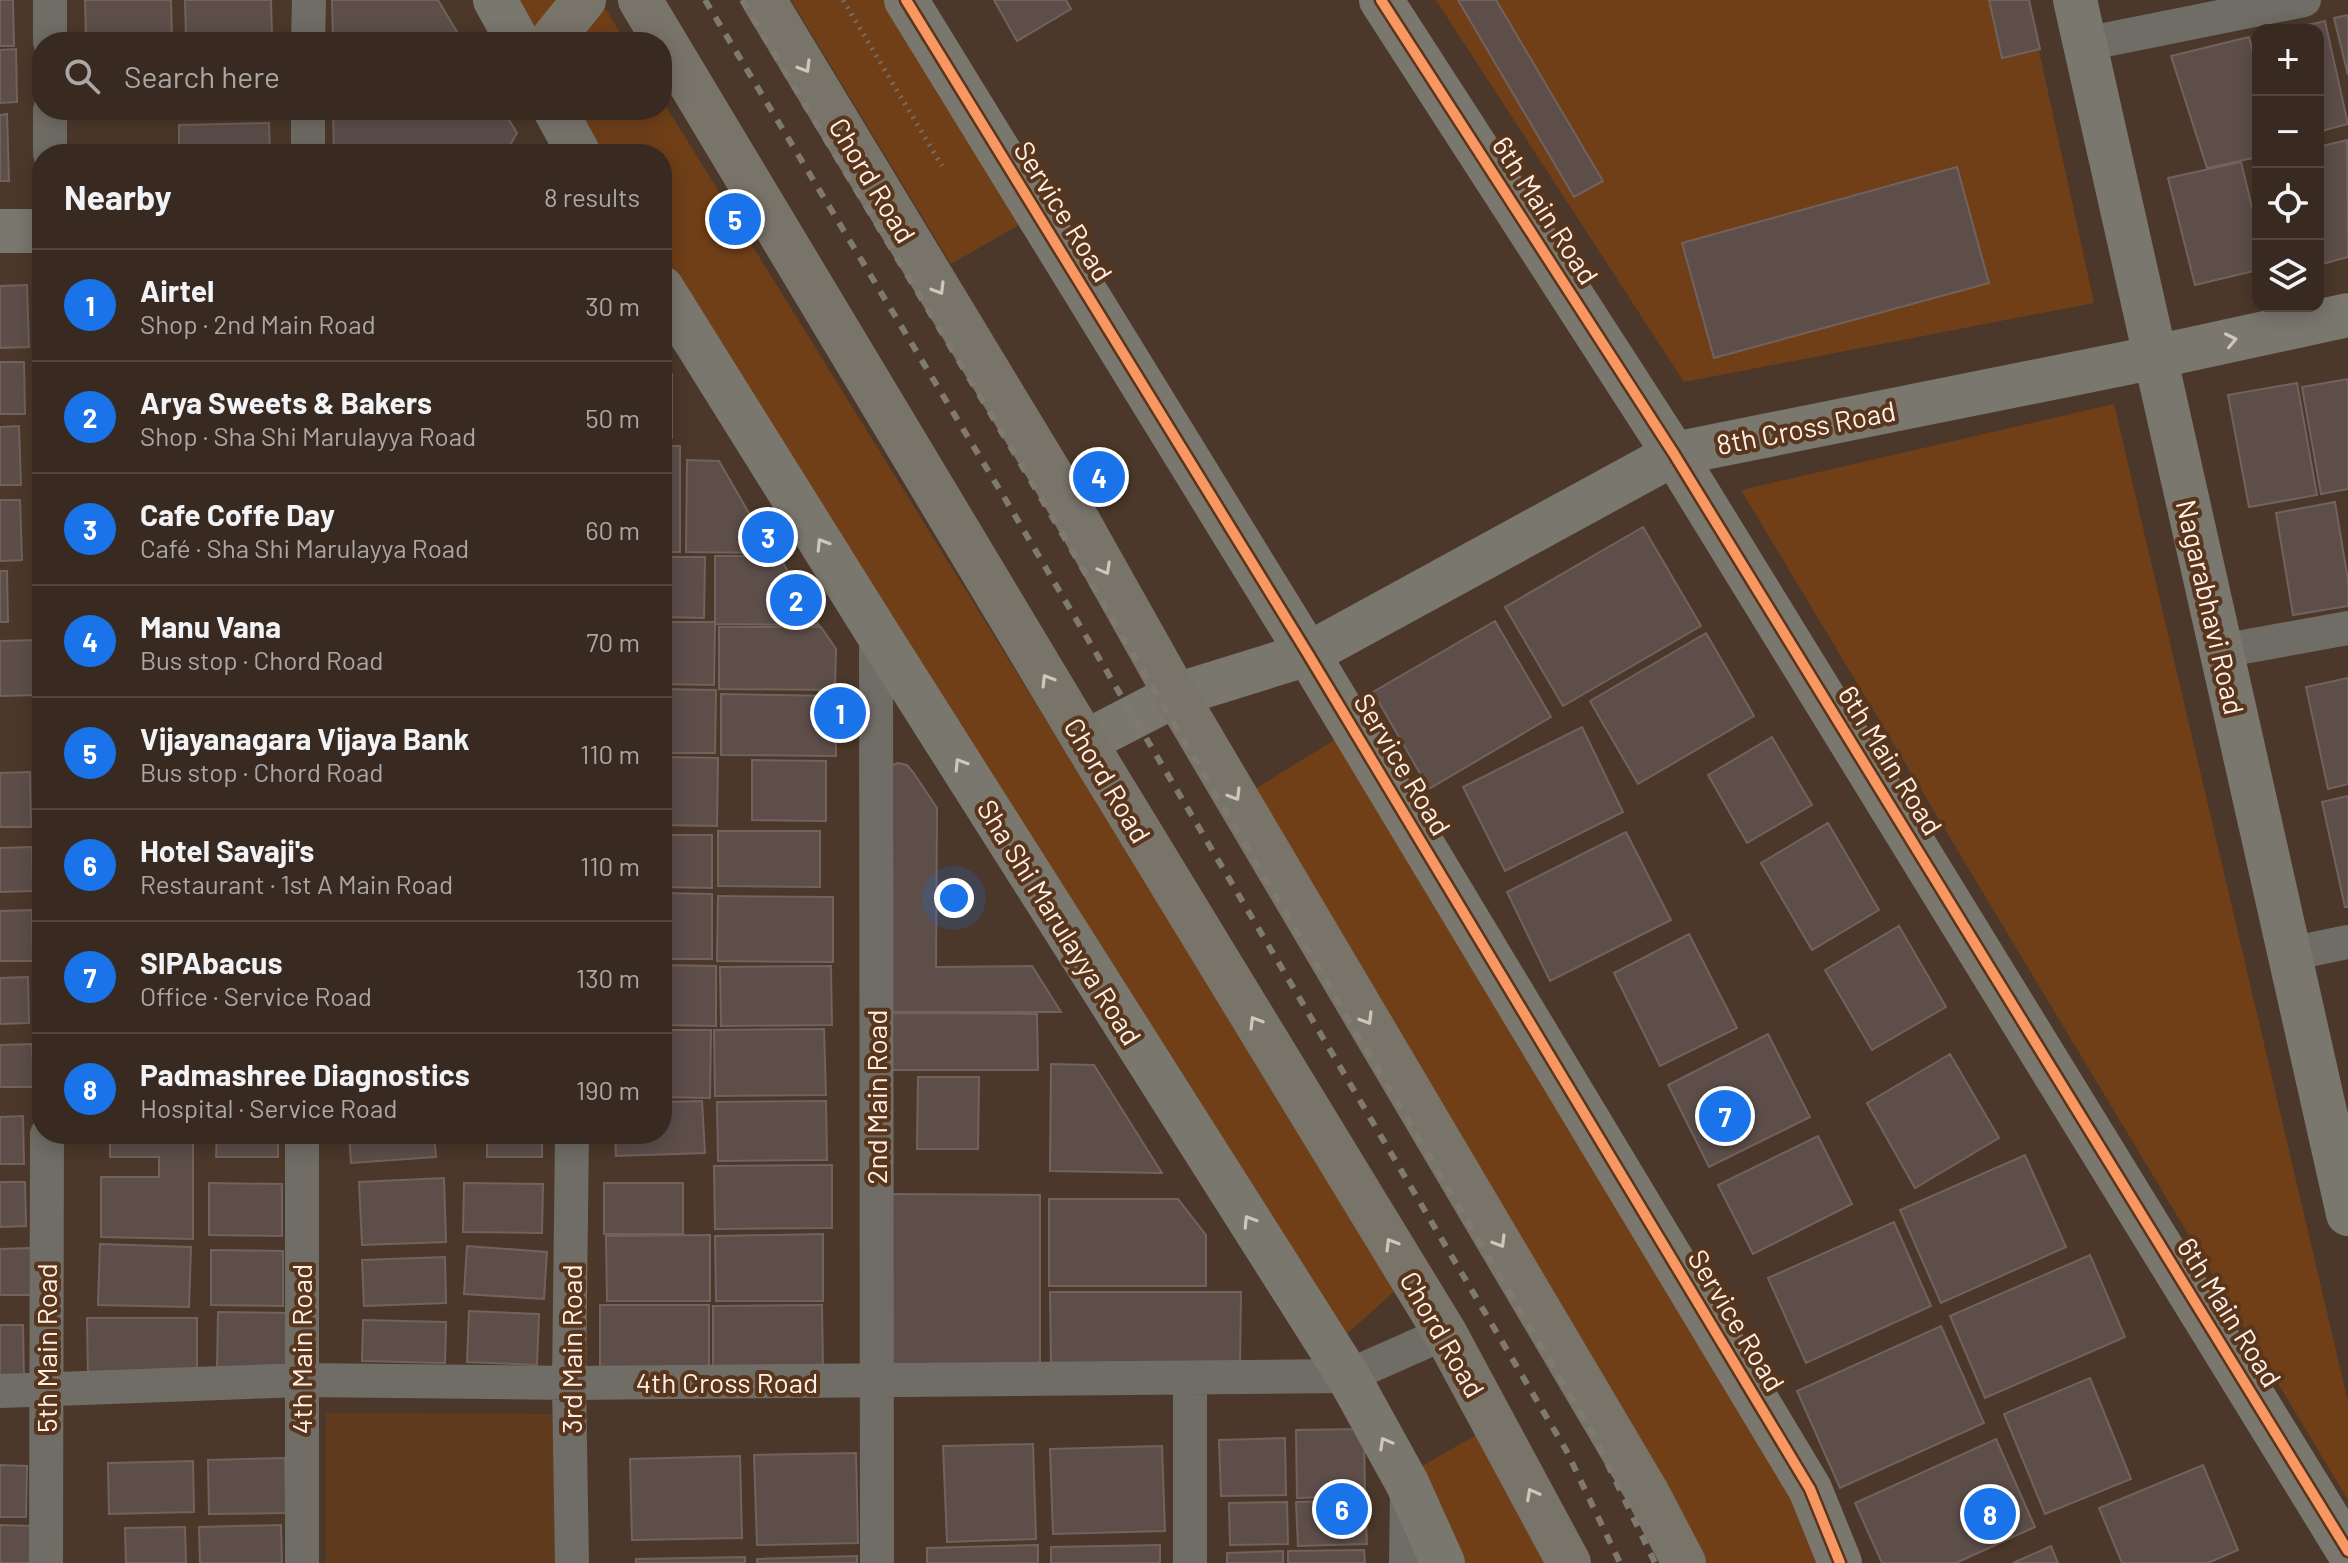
<!DOCTYPE html>
<meta charset="utf-8">
<style>
:root{--surface:#382a20;--page:#43362d;--text:#f1f3f6;--muted:#aba7a5;--line:#52463e;--accent:#1a73e8}
body{margin:0;font-family:Barlow,sans-serif;background:var(--page);color:var(--text)}
.controls{position:absolute;right:24px;top:24px;display:grid;overflow:hidden;border-radius:16px;box-shadow:0 4px 20px #0003}
.controls button{width:72px;height:72px;display:grid;place-items:center;padding:0;border:0;border-bottom:2px solid var(--line);background:var(--surface);color:var(--text);font:40px sans-serif}
.you{position:absolute;left:954px;top:898px;width:28px;height:28px;margin:-20px;border:6px solid #fff;border-radius:50%;background:#1a73e8;box-shadow:0 0 0 12px #1a73e833}
.badge{display:grid;place-items:center;width:52px;height:52px;border-radius:50%;background:var(--accent);color:#fff;font-size:26px;font-weight:700}
.pin{position:absolute;translate:-50% -50%;border:4px solid #fff;box-shadow:0 2px 8px #0006}
.list{margin:0;padding:0;list-style:none}
h2{display:flex;justify-content:space-between;align-items:center;height:104px;margin:0;padding:0 32px;font-size:34px}
h2 small{font-size:26px;font-weight:400;color:var(--muted)}
.list li{display:grid;grid-template-columns:52px 1fr auto;gap:24px;align-items:center;box-sizing:border-box;height:112px;padding:0 32px;border-top:2px solid var(--line)}
.list b{display:block;font-size:30px;white-space:nowrap}
.list p{margin:0;font-size:26px;white-space:nowrap;color:var(--muted)}
.list em{font-size:26px;font-style:normal;color:var(--muted)}
.icon{flex:none;width:44px;height:44px;fill:none;stroke:currentColor;stroke-width:2;stroke-linecap:round;stroke-linejoin:round}
.map{position:relative;flex:none;width:2348px;height:1563px;overflow:hidden}
.search{position:absolute;background:var(--surface);box-shadow:0 4px 20px #0003;left:32px;top:32px;width:640px;height:88px;display:flex;align-items:center;gap:20px;box-sizing:border-box;padding:0 28px;border-radius:32px;color:var(--muted);font-size:30px}
.panel{position:absolute;background:var(--surface);box-shadow:0 4px 20px #0003;left:32px;top:144px;width:640px;height:1000px;border-radius:32px}
.map>svg:first-child{display:block}
.built{fill:#613b1e}
.green{fill:#703f18}
.building{fill:#5d4e4a;stroke:#72625e;stroke-width:2}
.lines{fill:none;stroke-linecap:round;stroke-linejoin:round}
.path{stroke:#736d65;stroke-width:5;stroke-dasharray:2 6;stroke-linecap:butt}
.street{stroke:#6f6d65;stroke-width:34}
.secondary{stroke:#79776e;stroke-width:44}
.primary{stroke:#79746a;stroke-width:44}
.rail{stroke:#7f7970;stroke-width:6;stroke-dasharray:10 10;stroke-linecap:butt}
.cycleway-casing{stroke:#59351c;stroke-width:15}
.cycleway{stroke:#f99763;stroke-width:10}
.oneway{stroke:#cfc5bb}
.oneway2{stroke:#cfc6bd}
.labels{text-anchor:middle;dominant-baseline:central;stroke-width:8;stroke-linejoin:round;paint-order:stroke}
.street-label{font-size:28px;fill:#fef0e7;stroke:#59351c}
</style>
<div class="map">
<svg width="2348" height="1563" viewBox="0 0 2348 1563">
<rect width="100%" height="100%" fill="#4b382a"/>
<path class="built" d="M326,1413L555,1414V1563H326Z"/>
<path class="green" d="M500,0H600L626,42H525Z
M791,0H889L1024,222L951,264Z
M1436,0H2028L2094,303L1684,382Z
M662,100L1398,1288L1348,1333L1332,1339L662,268V154H593L566,110H662Z
M2114,404L2348,1402V1500L1741,490Z
M1341,736L1799,1494L1826,1563H1707L1667,1484L1255,789Z
M1483,1431L1552,1563H1458L1415,1470Z"/>
<path class="building" d="M0,0H13L14,46H0Z
M85,0H171L172,37L86,39Z
M185,0H271L272,37L186,39Z
M332,0H438L463,42H333Z
M994,0H1066L1071,9L1017,41Z
M1458,0H1496L1603,181L1574,197Z
M1989,0H2029L2040,49L2002,58Z
M2348,15V75L2334,18Z
M2325,21L2348,124L2318,132V30H2286Z
M2249,37L2258,74V157L2207,168L2171,56Z
M16,49L17,102L0,103V50Z
M333,110H503L517,133L505,154H334Z
M7,114L9,181H0V115Z
M269,123L270,154H179V125Z
M2347,140L2348,257L2319,265L2318,147Z
M2241,162L2258,232V270L2195,285L2168,178Z
M1957,167L1989,283L1714,358L1682,243Z
M27,285L29,347L0,348V286Z
M0,362H24L25,414H0Z
M662,373L672,374V438H662Z
M2348,379V489L2321,494L2302,387Z
M2297,383L2317,495L2249,507L2228,395Z
M19,426L21,485H0V427Z
M662,446H680V552H662Z
M687,460L719,461L772,553L686,552Z
M0,500H20L22,560L0,561Z
M2335,502L2348,580V606L2293,615L2276,513Z
M1643,527L1701,626L1563,706L1505,607Z
M715,556H779L819,625L715,624Z
M662,557H705L704,618L662,617Z
M0,571H7L8,622H0Z
M1495,621L1551,717L1429,789L1373,692Z
M662,622H715L714,685L662,684Z
M719,627H821L836,649L835,690L719,689Z
M1706,633L1754,716L1638,784L1590,701Z
M37,640L39,695L0,696V641Z
M2348,678V784L2328,789L2306,687Z
M662,689L716,690L715,753H662Z
M721,694L836,696V756L721,755Z
M1582,727L1623,812L1505,871L1463,787Z
M1772,737L1812,805L1747,843L1708,775Z
M662,757L718,758L717,826L662,825Z
M752,760L826,761V821L752,820Z
M898,763L907,765L913,772L937,808L936,967L1032,966L1061,1012H890V766Z
M30,772L31,827H0V773Z
M2348,796V907H2345L2322,802Z
M1828,823L1879,910L1812,950L1761,863Z
M718,831H820V887L718,886Z
M1626,832L1671,920L1550,981L1507,892Z
M662,835H712V888L662,887Z
M32,847L33,891L0,892V848Z
M662,893L712,894V959H662Z
M718,896L833,897V962L717,961Z
M32,910L33,961H0V911Z
M1899,926L1946,1007L1872,1050L1825,970Z
M1689,934L1737,1028L1660,1066L1614,973Z
M662,965L716,966V1026L662,1025Z
M831,966L832,1025L721,1026L720,967Z
M28,977L29,1023L0,1024V978Z
M889,1013L1037,1014L1038,1070H889Z
M824,1029L826,1095L715,1096L714,1030Z
M662,1030H711L710,1098L662,1097Z
M1768,1034L1810,1117L1709,1167L1668,1085Z
M32,1044L34,1087H0V1045Z
M1950,1054L1999,1138L1915,1188L1867,1103Z
M1051,1064L1094,1065L1162,1173L1050,1171Z
M918,1077H979L978,1149H917Z
M702,1101L705,1153L616,1156L615,1134H662V1102Z
M826,1101L827,1160L718,1161L717,1102Z
M23,1116L24,1164H0V1117Z
M110,1134H193V1239L101,1237V1177H159V1157H110Z
M217,1134H278V1157H216Z
M349,1134H434L436,1157L351,1163Z
M487,1134H542V1157H487Z
M1818,1136L1852,1204L1753,1254L1718,1185Z
M2025,1155L2066,1247L1941,1303L1900,1210Z
M832,1165V1228L715,1229L714,1166Z
M444,1178L446,1242L362,1245L359,1182Z
M0,1182H25L26,1226L0,1227Z
M209,1183L282,1184V1236L209,1235Z
M464,1183L543,1184L542,1233L463,1232Z
M604,1183H683V1234H604Z
M889,1194L1040,1195V1365H890Z
M1049,1199H1178L1206,1235V1286H1049Z
M1894,1222L1931,1306L1806,1363L1768,1278Z
M823,1234V1301H716L715,1236Z
M710,1235V1301H607L606,1236Z
M100,1244L191,1247L189,1307L98,1305Z
M467,1246L547,1252L544,1299L464,1294Z
M31,1248L32,1295H0V1249Z
M211,1250L283,1251V1306L211,1305Z
M2090,1255L2125,1337L1985,1398L1950,1316Z
M445,1257L446,1303L364,1306L362,1260Z
M1050,1292H1241L1240,1365L1051,1364Z
M600,1305H709V1368H600Z
M822,1305L823,1367L713,1368V1306Z
M469,1311L539,1314L537,1365L467,1362Z
M218,1312L289,1313L288,1368L217,1367Z
M87,1318H197V1377L88,1378Z
M363,1320L446,1322L445,1363L362,1361Z
M0,1325H23L24,1379L0,1380Z
M1941,1326L1984,1423L1840,1488L1797,1391Z
M2090,1378L2131,1479L2045,1514L2004,1414Z
M1364,1429L1365,1496L1297,1498L1296,1430Z
M1285,1438L1286,1495L1221,1496L1219,1440Z
M1996,1439L2035,1527L1956,1563H1882L1855,1503Z
M1033,1444L1036,1539L947,1542L943,1446Z
M1162,1446L1165,1531L1053,1534L1050,1449Z
M856,1453L858,1543L757,1545L754,1455Z
M740,1456L742,1538L632,1540L630,1459Z
M285,1458L286,1513L209,1514L208,1460Z
M193,1461L194,1512L109,1514L108,1463Z
M0,1465L27,1466L26,1517H0Z
M2203,1465L2238,1550L2208,1563H2122L2099,1508Z
M1365,1500L1367,1544L1298,1546L1296,1502Z
M1287,1502L1288,1544L1230,1545L1229,1503Z
M0,1525L32,1526V1563H0Z
M281,1525L282,1563H200L199,1527Z
M185,1527L186,1563H126L125,1528Z
M1038,1545V1563H927V1548Z
M1160,1545V1563H1051V1547Z
M2051,1546L2058,1563H2013Z
M1364,1550L1365,1563H1288V1551Z
M1283,1551V1563H1227V1553Z
M857,1556V1563H757V1559Z
M745,1557V1563H636V1559Z"/>
<g class="lines">
<path class="path" d="M843,0L942,166"/>
<path class="street" d="M50,42V0
M308,42L309,0
M2085,44L2304,0
M50,154V110
M308,154V110
M876,631L877,1563
M2221,651L2348,628
M2289,954L2348,942
M0,1391L301,1380L569,1383L1348,1376L1445,1333
M46,1563L47,1134
M302,1563V1134
M572,1563L569,1383L572,1134
M1190,1563V1378
M1406,1563L1407,1491"/>
<path class="secondary" d="M495,0L518,42
M906,0L1308,654L1810,1489L1840,1563
M1381,0L1674,454L2348,1551
M2075,0L2348,1214
M555,110L579,154
M0,231H42
M662,288L876,631L1348,1376L1407,1483L1443,1563
M1085,742L1176,695L1308,654L1674,454L2127,363L2348,315"/>
<path class="primary" d="M640,0L1085,742L1445,1333L1569,1563
M764,0L1067,501L1176,695L1648,1494L1684,1563
M550,42L584,0"/>
<path class="rail" d="M705,0L1004,497L1566,1450L1620,1563
M742,0L1031,481L1593,1434L1655,1563"/>
<defs>
<path id="cycleway" d="M906,0L1308,654L1810,1489L1840,1563
M1381,0L1674,454L2348,1551"/>
</defs>
<use href="#cycleway" class="cycleway-casing"/>
<use href="#cycleway" class="cycleway"/>
</g>
<defs><path id="oneway-chevron" d="M-2-3.5L2.5 0L-2 3.5" fill="none" stroke-width="1.6" stroke-linecap="round" stroke-linejoin="round" transform="scale(2)"/></defs>
<g class="oneway">
<use href="#oneway-chevron" transform="translate(805 67) rotate(59)"/>
<use href="#oneway-chevron" transform="translate(939 289) rotate(59)"/>
<use href="#oneway-chevron" transform="translate(1105 569) rotate(61)"/>
<use href="#oneway-chevron" transform="translate(1047 680) rotate(-121)"/>
<use href="#oneway-chevron" transform="translate(1235 795) rotate(59)"/>
<use href="#oneway-chevron" transform="translate(1367 1019) rotate(59)"/>
<use href="#oneway-chevron" transform="translate(1255 1022) rotate(-121)"/>
<use href="#oneway-chevron" transform="translate(1500 1242) rotate(59)"/>
<use href="#oneway-chevron" transform="translate(1391 1244) rotate(-121)"/>
<use href="#oneway-chevron" transform="translate(1532 1494) rotate(-118)"/>
</g>
<g class="oneway2">
<use href="#oneway-chevron" transform="translate(2231 340) rotate(-12)"/>
<use href="#oneway-chevron" transform="translate(822 544) rotate(-122)"/>
<use href="#oneway-chevron" transform="translate(960 764) rotate(-122)"/>
<use href="#oneway-chevron" transform="translate(1249 1221) rotate(-122)"/>
<use href="#oneway-chevron" transform="translate(1385 1443) rotate(-119)"/>
</g>
<g class="labels">
<g class="street-label">
<text transform="translate(873 180) rotate(59)">Chord Road</text>
<text transform="translate(1546 210) rotate(57)">6th Main Road</text>
<text transform="translate(1064 211) rotate(58)">Service Road</text>
<text transform="translate(1806 427) rotate(-11)">8th Cross Road</text>
<text transform="translate(2211 607) rotate(77)">Nagarabhavi Road</text>
<text transform="translate(1891 760) rotate(58)">6th Main Road</text>
<text transform="translate(1403 764) rotate(59)">Service Road</text>
<text transform="translate(1108 780) rotate(59)">Chord Road</text>
<text transform="translate(1060 922) rotate(58)">Sha Shi Marulayya Road</text>
<text transform="translate(876 1097) rotate(-90)">2nd Main Road</text>
<text transform="translate(2230 1312) rotate(58)">6th Main Road</text>
<text transform="translate(1737 1320) rotate(59)">Service Road</text>
<text transform="translate(1443 1334) rotate(60)">Chord Road</text>
<text transform="translate(46 1348) rotate(-90)">5th Main Road</text>
<text transform="translate(301 1349) rotate(-90)">4th Main Road</text>
<text transform="translate(571 1349) rotate(-90)">3rd Main Road</text>
<text x="727" y="1382">4th Cross Road</text>
</g>
</g>
</svg>
<div class="controls">
<button>+</button>
<button>−</button>
<button><svg class="icon" aria-label="locate" viewBox="0 0 24 24"><circle cx="12" cy="12" r="6"/><path d="M12 2v4M12 18v4M2 12h4M18 12h4"/></svg></button>
<button><svg class="icon" aria-label="layers" viewBox="0 0 24 24"><path d="M12 4l9 5-9 5-9-5zM3 14l9 5 9-5"/></svg></button>
</div>
<div class="you"></div>
<div class="pin badge" style="left:840px;top:713px">1</div>
<div class="pin badge" style="left:796px;top:600px">2</div>
<div class="pin badge" style="left:768px;top:537px">3</div>
<div class="pin badge" style="left:1099px;top:477px">4</div>
<div class="pin badge" style="left:735px;top:219px">5</div>
<div class="pin badge" style="left:1342px;top:1509px">6</div>
<div class="pin badge" style="left:1725px;top:1116px">7</div>
<div class="pin badge" style="left:1990px;top:1514px">8</div>
<div class="search"><svg class="icon" aria-label="search" viewBox="0 0 24 24"><circle cx="10" cy="10" r="6"/><path d="M15 15l6 6"/></svg>Search here</div>
<section class="panel">
<h2>Nearby<small>8 results</small></h2>
<ul class="list">
<li><span class="badge">1</span><div><b>Airtel</b><p>Shop · 2nd Main Road</p></div><em>30 m</em></li>
<li><span class="badge">2</span><div><b>Arya Sweets &amp; Bakers</b><p>Shop · Sha Shi Marulayya Road</p></div><em>50 m</em></li>
<li><span class="badge">3</span><div><b>Cafe Coffe Day</b><p>Café · Sha Shi Marulayya Road</p></div><em>60 m</em></li>
<li><span class="badge">4</span><div><b>Manu Vana</b><p>Bus stop · Chord Road</p></div><em>70 m</em></li>
<li><span class="badge">5</span><div><b>Vijayanagara Vijaya Bank</b><p>Bus stop · Chord Road</p></div><em>110 m</em></li>
<li><span class="badge">6</span><div><b>Hotel Savaji's</b><p>Restaurant · 1st A Main Road</p></div><em>110 m</em></li>
<li><span class="badge">7</span><div><b>SIPAbacus</b><p>Office · Service Road</p></div><em>130 m</em></li>
<li><span class="badge">8</span><div><b>Padmashree Diagnostics</b><p>Hospital · Service Road</p></div><em>190 m</em></li>
</ul>
</section>
</div>
